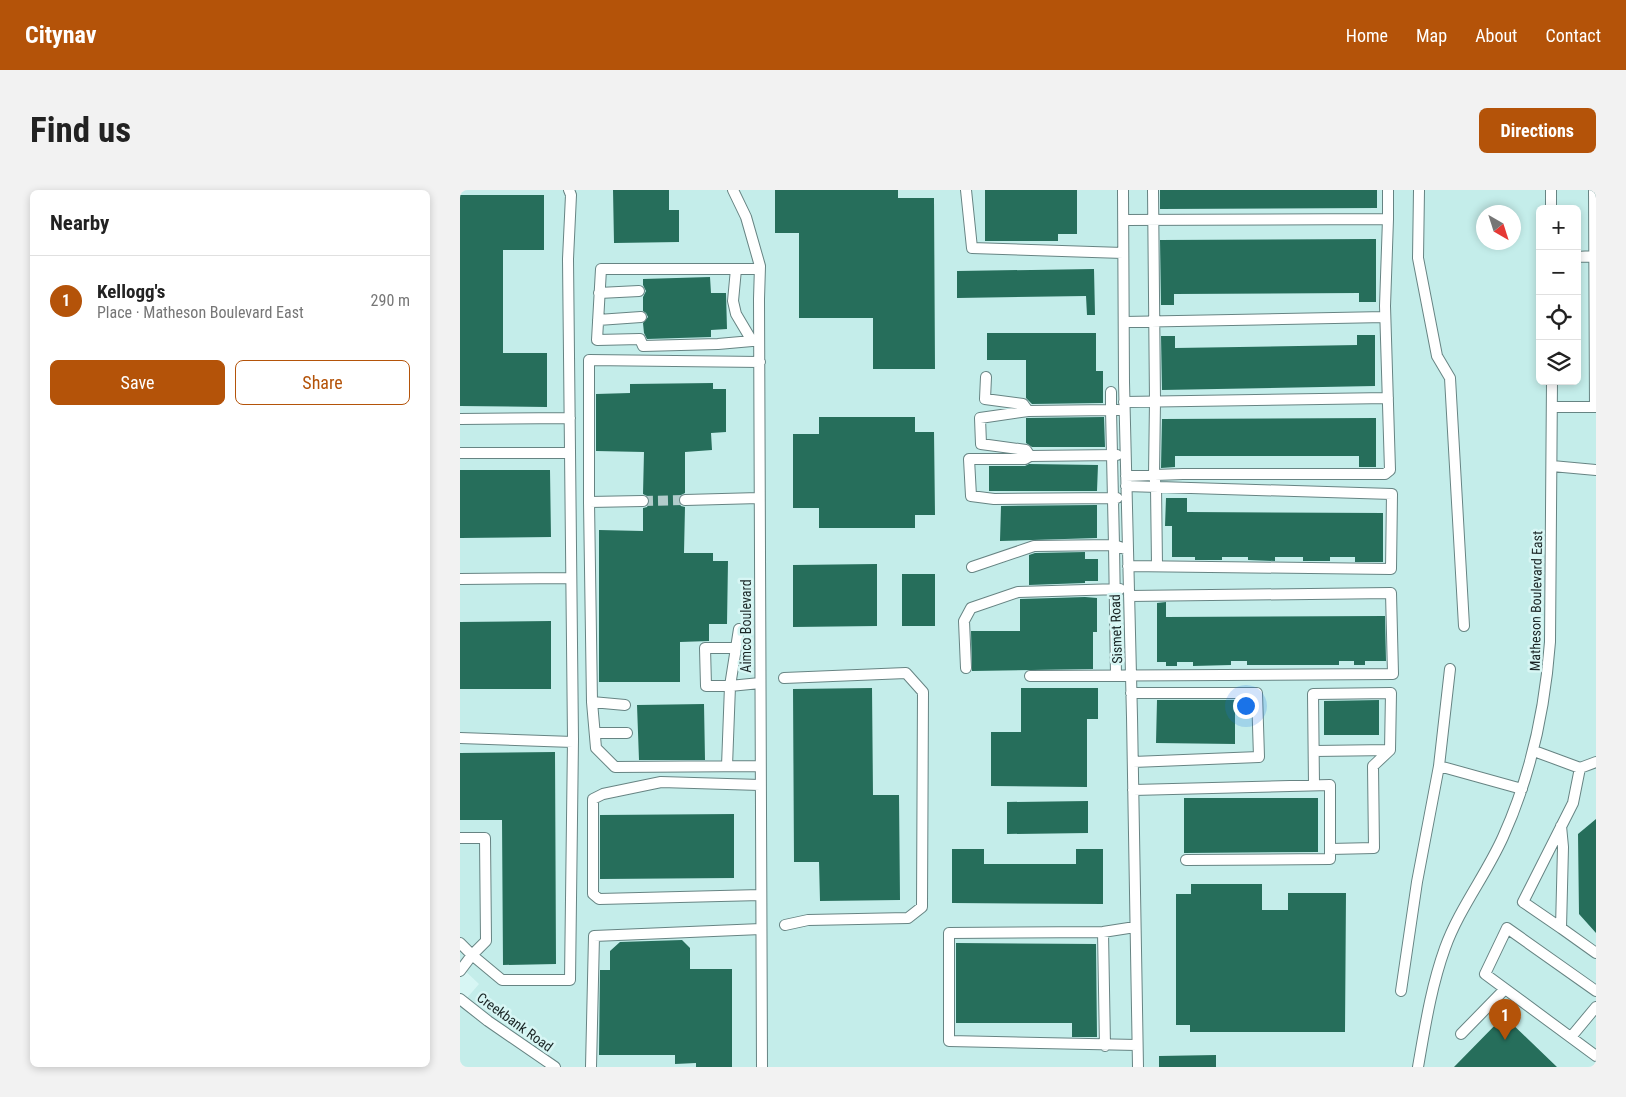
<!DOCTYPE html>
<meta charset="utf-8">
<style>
:root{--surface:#fff;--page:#f2f2f2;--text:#222;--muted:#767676;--line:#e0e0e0;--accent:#b45309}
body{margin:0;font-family:"Roboto Condensed",sans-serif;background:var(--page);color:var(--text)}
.controls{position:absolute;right:15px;top:15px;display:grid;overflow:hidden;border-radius:8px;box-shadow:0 2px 8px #0003}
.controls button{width:45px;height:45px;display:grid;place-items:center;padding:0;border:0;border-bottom:1px solid var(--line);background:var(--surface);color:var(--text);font:25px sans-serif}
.compass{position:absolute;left:1016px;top:15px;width:45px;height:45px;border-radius:50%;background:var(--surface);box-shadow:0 2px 8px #0003;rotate:141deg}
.you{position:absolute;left:785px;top:515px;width:18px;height:18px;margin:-12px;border:4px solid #fff;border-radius:50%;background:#1a73e8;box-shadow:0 0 0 8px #1a73e833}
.badge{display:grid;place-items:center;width:32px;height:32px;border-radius:50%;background:var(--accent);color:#fff;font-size:16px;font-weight:700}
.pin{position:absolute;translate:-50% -41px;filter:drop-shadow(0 1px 2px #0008)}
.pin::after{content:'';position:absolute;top:26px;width:18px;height:15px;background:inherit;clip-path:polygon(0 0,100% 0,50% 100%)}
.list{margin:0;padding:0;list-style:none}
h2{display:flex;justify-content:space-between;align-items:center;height:65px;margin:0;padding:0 20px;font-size:21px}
h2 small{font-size:16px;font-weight:400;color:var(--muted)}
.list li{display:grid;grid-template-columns:32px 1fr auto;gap:15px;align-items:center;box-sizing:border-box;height:90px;padding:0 20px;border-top:1px solid var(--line)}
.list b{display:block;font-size:19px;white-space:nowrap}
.list p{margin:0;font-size:16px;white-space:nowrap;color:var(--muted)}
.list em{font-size:16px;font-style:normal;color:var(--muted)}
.actions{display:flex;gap:10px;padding:15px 20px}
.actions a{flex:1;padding:11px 0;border:1px solid var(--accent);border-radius:8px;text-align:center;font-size:18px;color:var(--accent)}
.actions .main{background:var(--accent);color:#fff}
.icon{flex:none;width:28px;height:28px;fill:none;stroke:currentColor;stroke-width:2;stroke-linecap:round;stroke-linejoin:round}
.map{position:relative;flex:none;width:1136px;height:877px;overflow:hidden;border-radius:8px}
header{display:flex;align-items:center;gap:30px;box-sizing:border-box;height:70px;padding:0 25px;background:var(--accent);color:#fff}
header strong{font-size:24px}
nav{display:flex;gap:28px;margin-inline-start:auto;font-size:18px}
.intro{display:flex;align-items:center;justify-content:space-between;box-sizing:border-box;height:120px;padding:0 30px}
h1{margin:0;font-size:35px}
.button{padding:12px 22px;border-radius:8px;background:var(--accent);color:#fff;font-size:18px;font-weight:700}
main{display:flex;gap:30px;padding:0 30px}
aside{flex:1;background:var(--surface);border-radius:8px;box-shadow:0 2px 8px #0003}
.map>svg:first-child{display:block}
.built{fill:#c4edea;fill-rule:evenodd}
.building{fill:#266e5b}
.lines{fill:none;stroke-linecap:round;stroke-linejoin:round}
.minor-tunnel{stroke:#b1cccb;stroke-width:10;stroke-dasharray:10 5;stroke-linecap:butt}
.minor-casing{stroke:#678483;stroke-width:12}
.minor{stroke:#fff;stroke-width:10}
.labels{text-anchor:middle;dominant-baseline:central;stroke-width:5;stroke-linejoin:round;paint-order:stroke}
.street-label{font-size:14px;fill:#1a2525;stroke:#d7f6f4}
</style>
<header>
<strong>Citynav</strong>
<nav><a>Home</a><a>Map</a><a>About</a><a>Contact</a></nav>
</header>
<div class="intro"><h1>Find us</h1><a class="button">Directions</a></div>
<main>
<aside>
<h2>Nearby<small></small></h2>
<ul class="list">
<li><span class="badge">1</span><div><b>Kellogg's</b><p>Place · Matheson Boulevard East</p></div><em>290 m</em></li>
</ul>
<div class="actions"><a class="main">Save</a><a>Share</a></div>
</aside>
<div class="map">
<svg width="1136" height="877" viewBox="0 0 1136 877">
<rect width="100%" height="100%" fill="#d7f6f4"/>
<path class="built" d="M0,0H1136V877H0V816L19,794L0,776ZM1080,19H1117V191H1080ZM1024,22H1054V52H1024Z"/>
<path class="building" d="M153,0H209V20H219V52L154,53Z
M315,0H438V8H474L475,179H413V128H339V43H315Z
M525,0H617V44H598V51H525Z
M700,0H917V18L700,19Z
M0,5H84V60H43V163H87V217L0,216Z
M916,49V112H899V103L714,104V115H701L700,50Z
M634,79L635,125H627L626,106L497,108V81Z
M250,87L251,103H266L267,139L251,140V147L187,149L184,143L183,133L188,127L186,123L183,121V107L186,101L183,95V89Z
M527,143H636V181H643V213L572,214L566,208V170H527Z
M897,145H915V196L702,200L701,146H715V158L897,155Z
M253,193V199H266V242L251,243L252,260L225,262V303L219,306L218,311L221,316L225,317L224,363H253V371H268L267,434H249V451L220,452V492H139V340L183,341V318L187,317L190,311L189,307L183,304L184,262L136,261V204L170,203V194Z
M359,227H455V242H474L475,325H455V338H359V318H333V244H359Z
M644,227L645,257H572L566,253V228Z
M916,228V277H899V266H715V277L701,278L702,229Z
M569,274L638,275L637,301H529V276H565Z
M0,280H90L91,347L0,348Z
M706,308H727V322L923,323V372H895V367H870V371H843V367H815V371L788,370V367H762V370H735V367H712V336H705Z
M637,315V348L540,351L541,316Z
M625,362V369H638V391H625V393L569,395V365L575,363Z
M417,374V436L333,437V375Z
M442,384H475V436H442Z
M625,407L637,408V442H633V479L512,481L511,441H560V409Z
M706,412V427L925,426L926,471H905V475H894V471H879V475H787V471H771V475L733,476V472H717V476H706V472H697V413Z
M91,431V499H0V432Z
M412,498L413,605H439L440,710L360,711L359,672H334L333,499Z
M561,498H638V529H627V597L531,596V542H561Z
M697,510H775V554L696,553Z
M919,510V545H864V511Z
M244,514L245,570H179L177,515Z
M95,562L96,774L43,775L42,630H0V563Z
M724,608H858V662L724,663Z
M628,611V643L547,644V612Z
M274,624V688L140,689V625Z
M1136,629V743L1119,724L1118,644Z
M492,659H524V674H616V659H643V714L492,713Z
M731,694H802V720H828V703H886L885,842H730V835H716V704H731Z
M222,750L230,758V779H272V877H236V873L215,874V865H139L140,780H150V761L160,752Z
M496,753L636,754L637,847H612V833H496Z
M1044,826L1097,877H994Z
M756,865V877H699V866Z"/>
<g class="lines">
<path class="minor-tunnel" d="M183,311L225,310"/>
<defs>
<path id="minor" d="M273,0L286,27L300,76L299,109L302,877
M506,0L512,58L663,63
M663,0L664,192L672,527L678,877
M693,0L695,211L694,285L696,297L697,375
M959,0L958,68L977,166L990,188L1004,436
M1091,0V19
M928,29V0
M663,30L928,29L925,116L930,280L925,284H723L666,286
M1117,67L1134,66
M276,79L273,111L276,124L292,151H297
M139,103L179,101
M138,130L181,127
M664,132L925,127
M292,151L258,154L183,156L180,149L137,150L141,79H300
M526,187L525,209L563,214L568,221
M651,202V220H658
M664,212L928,208
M1092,217H1135L1134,0
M0,229L110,228
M0,263H110
M570,266L566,260L521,254L520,228L568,221L651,220L654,355L668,360
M1092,276L1136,280
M666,296L932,304L931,379L668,376
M657,308L534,309L511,306L509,269H565L570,266L657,265
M225,310L299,308
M183,311L129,312V170L300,172
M129,312L132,512L136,558L155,577L300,576
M512,377L574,356L654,355L656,486
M0,389L111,388
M245,458H276L270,496H246Z
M276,458L279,439
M506,478L504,431L511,418L558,402L660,399
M990,479L979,576L1062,599
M570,486L933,484L931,403L669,406
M324,488L446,483L463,502L462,717L448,728L348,730L325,735
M671,503H797L799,567L673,572
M132,512L165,515
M135,543H167
M0,548L113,552
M854,561L930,560
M1074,561L1120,578L1136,572
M267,576L270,496L300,493
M300,595L201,592L143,604L133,609V704L139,709L301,705
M854,595L853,504L931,503L930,560L913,576L914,658L870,659
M673,600L870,595V669L726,670
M1101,636L1103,657L1101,738L1063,712L1113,613L1120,578
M0,648H25L26,751L12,765L0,753
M675,737L643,742L489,743V851L677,855
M1101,738L1136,763
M643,742L645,856
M0,781L12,765L42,790H110L113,549L108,69L111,5L109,0
M941,801L957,692L979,576
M1136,801L1047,738L1025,784L1136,866
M0,809L28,831L95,877
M1001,844L1045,799
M1111,847L1136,817
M131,877L134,746L301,739
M958,877C965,837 971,797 985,758C999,719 1026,685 1043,647C1071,585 1085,520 1090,452L1092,191"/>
</defs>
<use href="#minor" class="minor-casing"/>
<use href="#minor" class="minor"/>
</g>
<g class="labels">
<g class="street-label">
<text transform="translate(1076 411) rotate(-89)">Matheson Boulevard East</text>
<text transform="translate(286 436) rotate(-90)">Aimco Boulevard</text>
<text transform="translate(656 439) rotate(-92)">Sismet Road</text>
<text transform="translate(55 832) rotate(36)">Creekbank Road</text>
</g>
</g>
</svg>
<div class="controls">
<button>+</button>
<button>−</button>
<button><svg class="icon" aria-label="locate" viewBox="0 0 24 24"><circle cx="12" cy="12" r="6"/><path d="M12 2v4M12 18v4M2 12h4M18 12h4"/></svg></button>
<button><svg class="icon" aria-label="layers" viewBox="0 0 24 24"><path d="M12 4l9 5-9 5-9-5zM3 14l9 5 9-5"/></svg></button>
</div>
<svg class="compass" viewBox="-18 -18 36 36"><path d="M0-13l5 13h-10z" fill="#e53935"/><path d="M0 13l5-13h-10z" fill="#767676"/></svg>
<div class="you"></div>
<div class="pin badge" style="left:1045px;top:850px">1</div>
</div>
</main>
